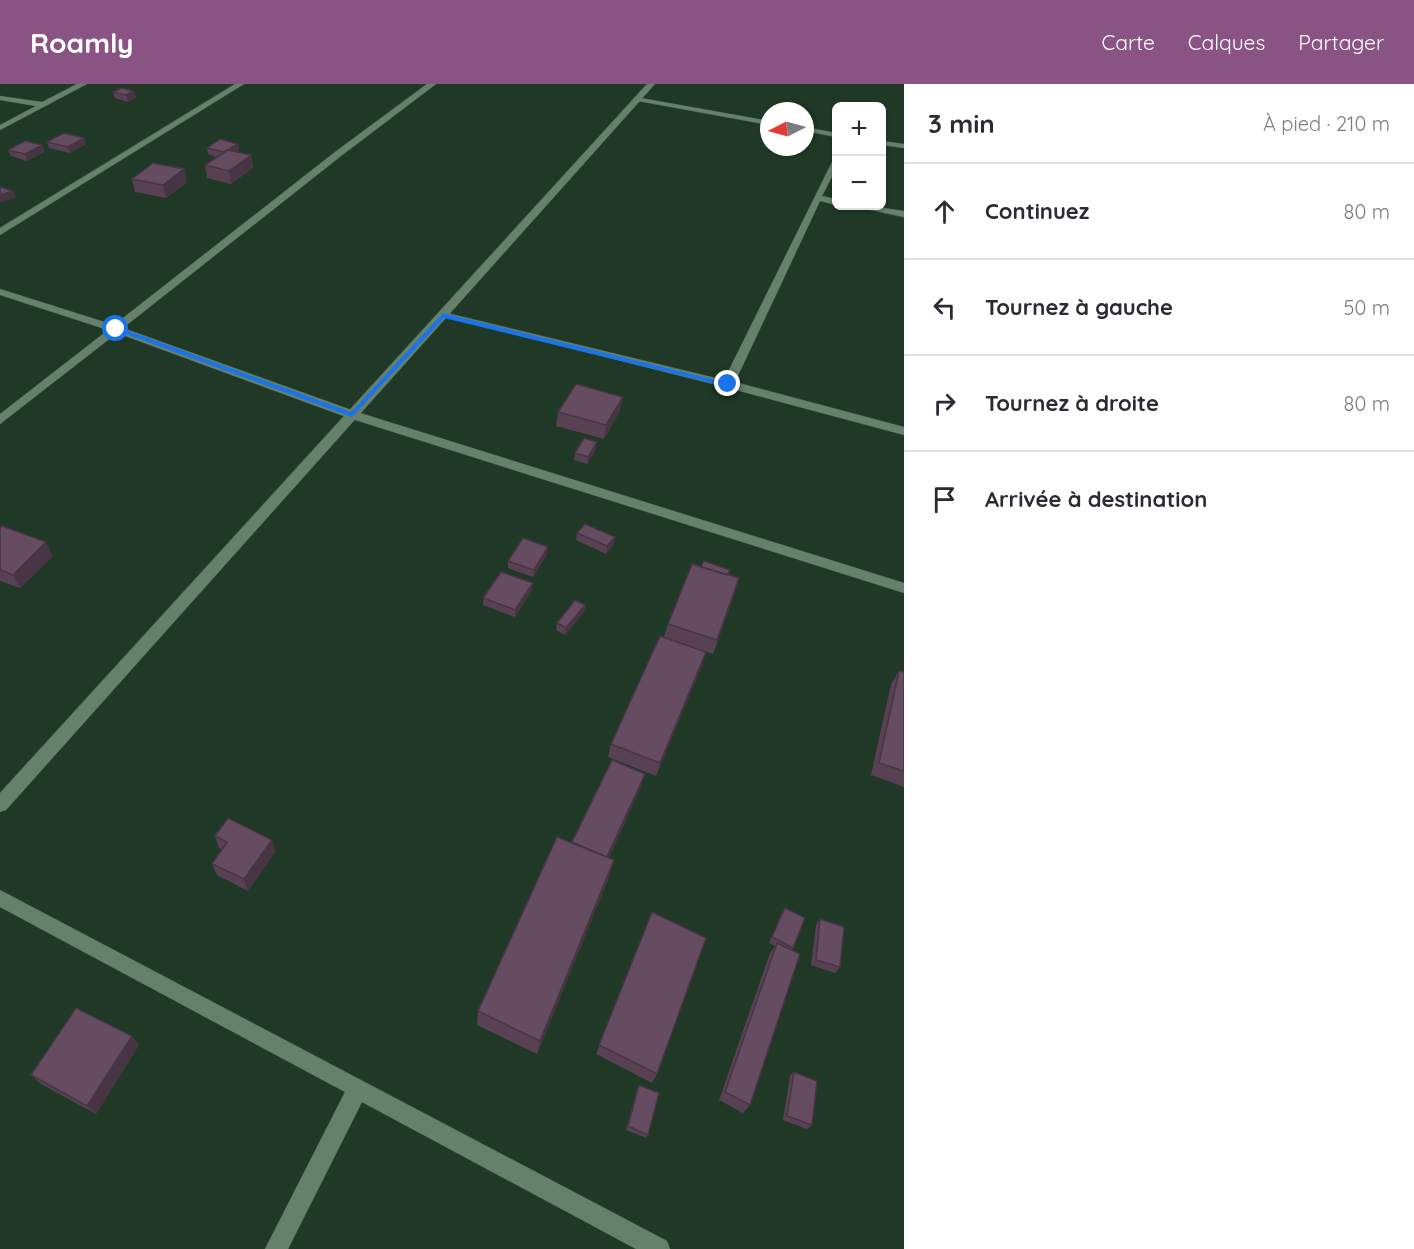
<!DOCTYPE html>
<html lang="fr">
<meta charset="utf-8">
<style>
:root{--surface:#fff;--page:#f2f2f3;--text:#2b2b33;--muted:#7c7c81;--line:#e1e1e2;--accent:#895484}
body{margin:0;font-family:Quicksand,sans-serif;background:var(--page);color:var(--text)}
.controls{position:absolute;right:18px;top:18px;display:grid;overflow:hidden;border-radius:9px;box-shadow:0 2px 4px #0004}
.controls button{width:54px;height:54px;display:grid;place-items:center;padding:0;border:0;border-bottom:2px solid var(--line);background:var(--surface);color:var(--text);font:30px sans-serif}
.compass{position:absolute;left:760px;top:18px;width:54px;height:54px;border-radius:50%;background:var(--surface);box-shadow:0 2px 4px #0004;rotate:264deg}
.stop{position:absolute;width:18px;height:18px;margin:-14px;border:4px solid #1a73e8;border-radius:50%;background:#fff}
.stop.end{background:#1a73e8;border-color:#fff;box-shadow:0 2px 6px #0008}
.list{margin:0;padding:0;list-style:none}
h2{display:flex;justify-content:space-between;align-items:center;height:78px;margin:0;padding:0 24px;font-size:26px}
h2 small{font-size:20px;font-weight:400;color:var(--muted)}
.list li{display:grid;grid-template-columns:39px 1fr auto;gap:18px;align-items:center;box-sizing:border-box;height:96px;padding:0 24px;border-top:2px solid var(--line)}
.list b{display:block;font-size:22px;white-space:nowrap}
.list em{font-size:20px;font-style:normal;color:var(--muted)}
.icon{flex:none;width:33px;height:33px;fill:none;stroke:currentColor;stroke-width:2;stroke-linecap:round;stroke-linejoin:round}
.map{position:relative;flex:none;width:904px;height:1165px;overflow:hidden}
header{display:flex;align-items:center;gap:36px;box-sizing:border-box;height:84px;padding:0 30px;background:var(--accent);color:#fff}
header strong{font-size:28px}
nav{display:flex;gap:33px;margin-inline-start:auto;font-size:21px}
main{display:flex}
aside{flex:1;background:var(--surface)}
.map>svg:first-child{display:block}
.lines{fill:none;stroke-linecap:round;stroke-linejoin:round}
.street-casing{stroke:#3d5444;stroke-width:1}
.secondary-casing{stroke:#3d5444;stroke-width:1}
.street{fill:#65816b;fill-rule:evenodd}
.secondary{fill:#65816b;fill-rule:evenodd}
.wall{fill:#584153}
.shaded-wall{fill:#473543}
.building{fill:#664c60;stroke:#473543;stroke-width:1.5}
.route{fill:#1a73e8}
</style>
<header>
<strong>Roamly</strong>
<nav><a>Carte</a><a>Calques</a><a>Partager</a></nav>
</header>
<main>
<div class="map">
<svg width="904" height="1165" viewBox="0 0 904 1165">
<rect width="100%" height="100%" fill="#1f3926"/>
<g class="lines">
<defs>
<path id="street" d="M77,0H87L0,46V41L36,22L0,16V12L42,18Z
M235,0H244L0,151V144Z
M427,0H436L341,72L123,244L357,328L904,499V509L349,334L117,249L0,340V330L108,246L0,211V205L114,241L335,68Z
M635,13L769,37V41L638,17L634,15Z
M805,43L836,49V53L805,47Z
M882,57L904,60V64L882,61Z
M836,75V85L822,112L836,115V121L820,117L735,298L904,343V351L725,303L438,231L443,228L724,296L832,78Z
M852,122H870L904,127V133Z
M0,806L667,1157L670,1165H636L362,1018L288,1165H265L345,1008L0,823Z"/>
<path id="secondary" d="M647,0H655L6,726L0,728V709Z"/>
</defs>
<use href="#street" class="street-casing"/>
<use href="#secondary" class="secondary-casing"/>
<use href="#street" class="street"/>
<use href="#secondary" class="secondary"/>
</g>
<path class="wall" d="M134,7L136,14L128,18L115,14L113,8Z
M47,58L86,60L70,69L49,64Z
M238,60L239,66L236,68L251,71L253,84L231,100L207,94L205,81L217,73L208,70L207,64Z
M42,61L44,68L27,77L11,72L8,66Z
M132,95L187,98L166,114L135,108Z
M620,327L604,355L556,342L558,328Z
M596,365L587,380L574,376L575,369Z
M0,444L53,472L20,504L0,497Z
M577,449L614,460L606,470L576,456Z
M547,470L533,493L508,484V477Z
M701,483L730,486L728,491L735,508L713,570L694,564L702,581L656,692L608,673L611,660L664,553L668,540Z
M532,506L515,533L483,521V514Z
M585,521L584,528L565,551L556,546L557,539Z
M899,587L904,588V703L871,691L891,600Z
M641,702L609,774L614,776L609,793L537,970L477,941L478,927L572,759Z
M215,752L272,756L275,768L248,807L217,791L212,780L222,765L219,764Z
M785,824L793,864L792,866L750,1021L743,1029L719,1016L770,869L775,862L769,859L781,830Z
M652,828L657,990L652,999L596,970Z
M820,835L840,883L835,889L811,881L816,841Z
M139,961L96,1030L41,1000L31,991Z
M794,988L812,1041L807,1045L783,1036L790,992Z
M639,1001L648,1051L646,1054L626,1046L637,1005Z"/>
<path class="shaded-wall" d="M134,7L136,14L128,18L126,11Z
M84,54L86,60L70,69L68,63Z
M238,60L239,66L226,75L225,69Z
M42,61L44,68L27,77L25,70Z
M251,71L253,84L231,100L229,87Z
M184,85L187,98L166,114L163,101Z
M13,107L16,113L0,119V111Z
M623,313L620,327L604,355L606,341Z
M597,358L596,365L587,380L588,373Z
M615,453L614,460L606,470L607,462Z
M46,458L53,472L20,504L13,491Z
M548,463L547,470L533,493L534,486Z
M533,499L532,506L515,533V526Z
M585,521L584,528L565,551L566,544Z
M706,568L702,581L656,692L660,679Z
M645,690L641,702L604,785L607,773Z
M272,756L275,768L248,807L244,795Z
M614,776L609,793L537,970L540,957Z
M132,952L139,961L96,1030L87,1022Z"/>
<path class="building" d="M122,4L134,7L126,11L113,8Z
M64,49L84,54L68,63L47,58Z
M220,55L238,60L224,68L207,64Z
M25,57L42,61L25,70L8,66Z
M228,66L251,71L229,87L205,81Z
M153,79L184,85L163,101L132,95Z
M0,103L13,107L0,111Z
M576,300L623,313L606,341L558,328Z
M584,354L597,358L588,373L575,369Z
M585,440L615,453L607,462L577,449Z
M2,442L46,458L13,491L0,486V444Z
M523,454L548,463L534,486L508,477Z
M704,477L730,486L727,491L701,483Z
M692,480L739,494L717,556L668,540Z
M501,488L533,499L515,526L483,514Z
M575,516L585,521L566,544L557,539Z
M660,552L706,568L660,679L611,660Z
M899,587L904,588V687L879,679Z
M612,676L645,690L607,773L572,758Z
M228,734L272,756L244,795L212,780L227,758L215,752Z
M557,753L614,776L540,957L478,927Z
M785,824L805,834L793,864L772,853Z
M652,828L706,854L657,990L599,961Z
M820,835L844,843L840,883L816,876Z
M777,859L800,870L750,1021L725,1008Z
M76,924L132,952L87,1022L31,991Z
M794,988L817,997L812,1041L787,1032Z
M639,1001L659,1009L648,1051L628,1042Z"/>
<path class="route" d="M443,229L732,300L728,303L444,234L352,333L112,245L118,243L351,328Z"/>
</svg>
<div class="controls">
<button>+</button>
<button>−</button>
</div>
<svg class="compass" viewBox="-18 -18 36 36"><path d="M0-13l5 13h-10z" fill="#e53935"/><path d="M0 13l5-13h-10z" fill="#7c7c81"/></svg>
<div class="stop" style="left:116px;top:245px"></div>
<div class="stop end" style="left:728px;top:300px"></div>
</div>
<aside>
<h2>3 min<small>À pied · 210 m</small></h2>
<ul class="list">
<li><svg class="icon" aria-label="ahead" viewBox="0 0 24 24"><path d="M12 20V5M6 11l6-6 6 6"/></svg><div><b>Continuez</b></div><em>80 m</em></li>
<li><svg class="icon" aria-label="left" viewBox="0 0 24 24"><path d="M17 20v-9H6M10 6l-5 5 5 5"/></svg><div><b>Tournez à gauche</b></div><em>50 m</em></li>
<li><svg class="icon" aria-label="right" viewBox="0 0 24 24"><path d="M7 20v-9h11M14 6l5 5-5 5"/></svg><div><b>Tournez à droite</b></div><em>80 m</em></li>
<li><svg class="icon" aria-label="arrive" viewBox="0 0 24 24"><path d="M6 21V4h12l-3 4 3 4H6"/></svg><div><b>Arrivée à destination</b></div></li>
</ul>
</aside>
</main>
